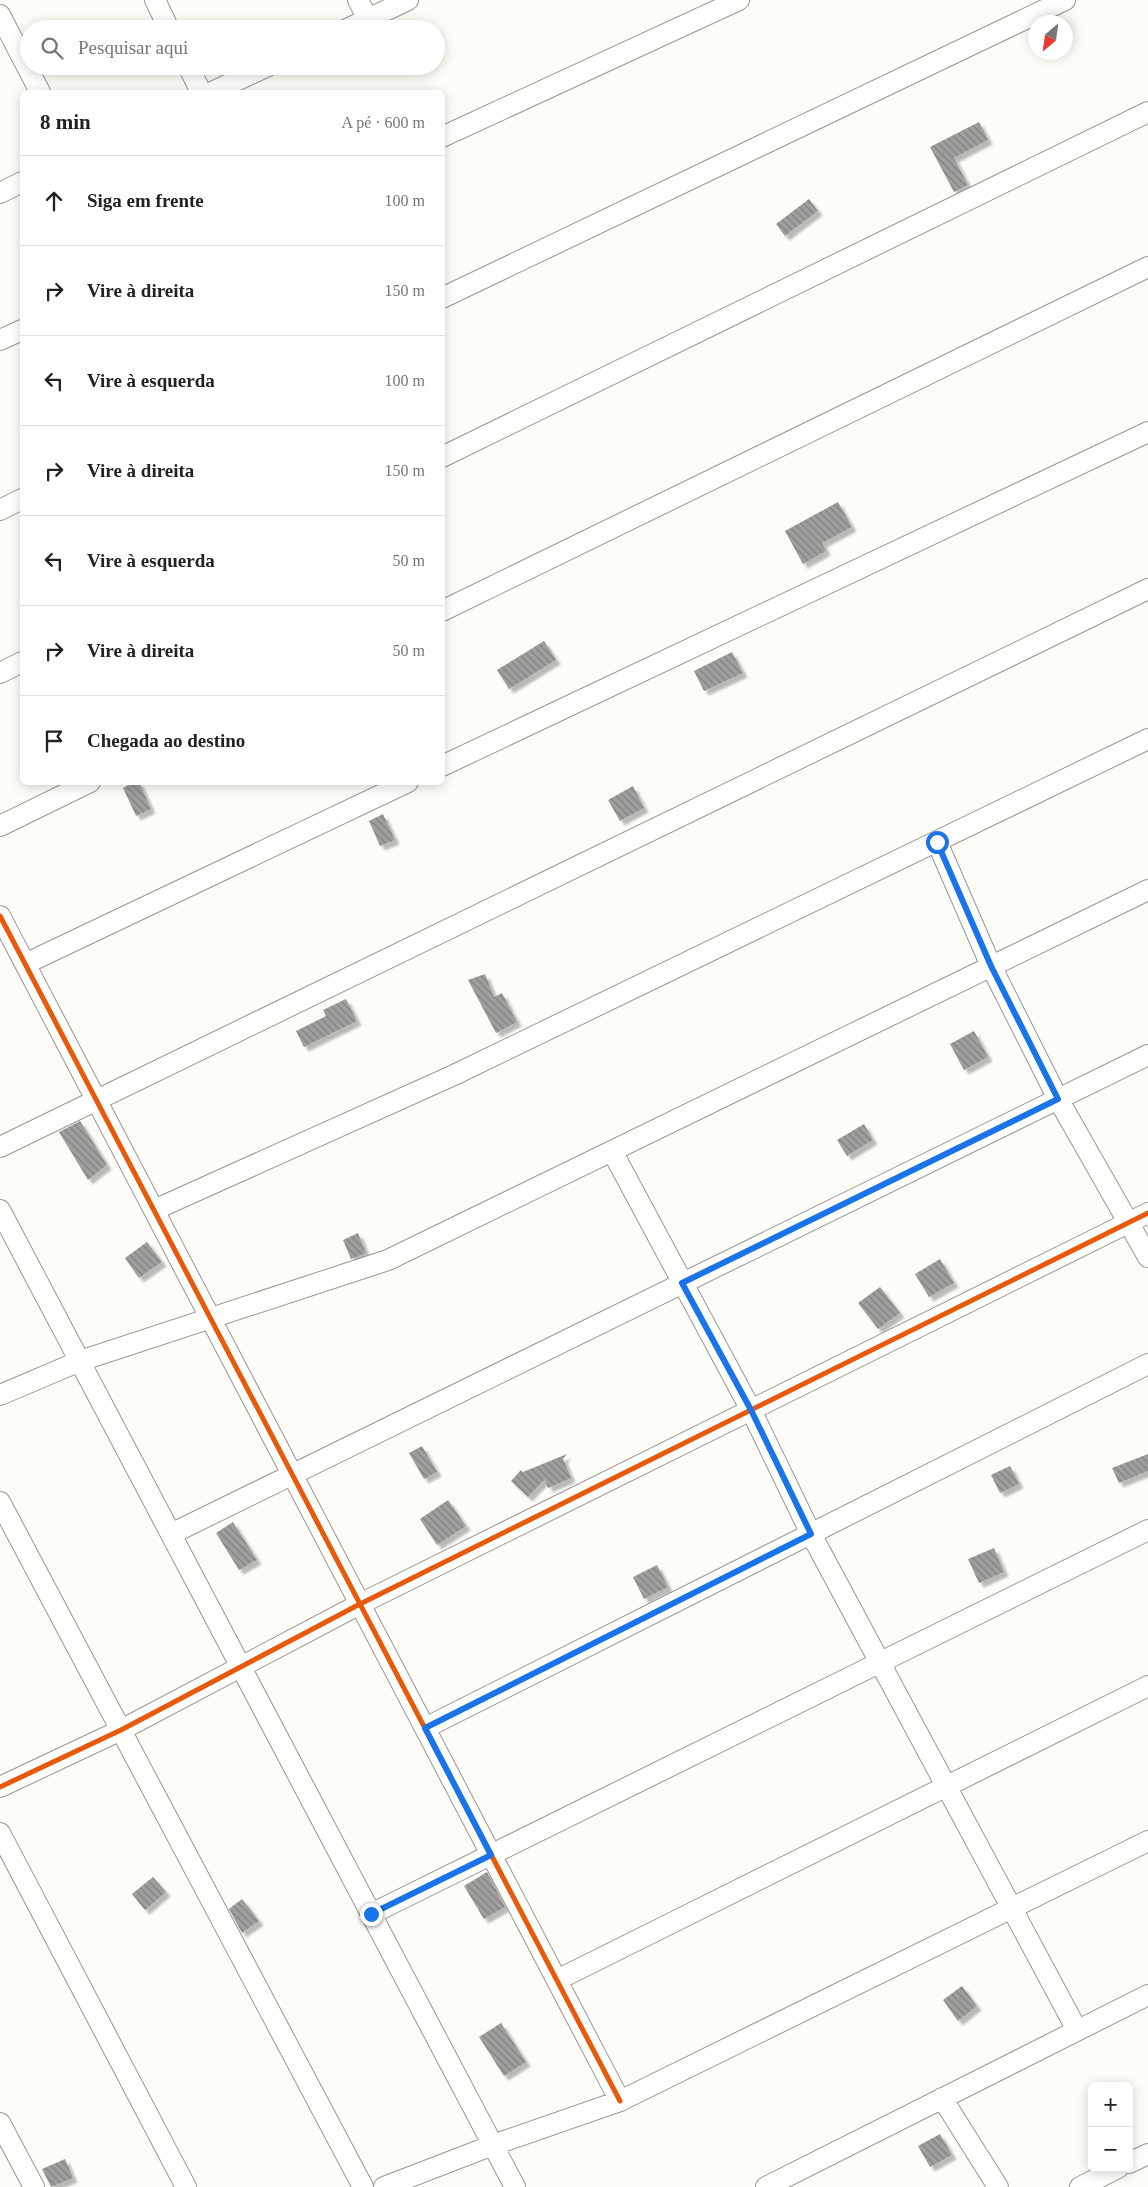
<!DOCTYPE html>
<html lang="pt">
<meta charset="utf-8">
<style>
:root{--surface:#fff;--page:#f6f6f6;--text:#222;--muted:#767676;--line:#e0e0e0}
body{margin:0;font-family:Georgia,serif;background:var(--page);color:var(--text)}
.controls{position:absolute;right:15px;bottom:15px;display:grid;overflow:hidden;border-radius:8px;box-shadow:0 2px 12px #0003}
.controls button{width:45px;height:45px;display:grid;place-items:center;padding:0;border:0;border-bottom:1px solid var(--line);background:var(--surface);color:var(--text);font:25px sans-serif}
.compass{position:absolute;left:1028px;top:15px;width:45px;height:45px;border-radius:50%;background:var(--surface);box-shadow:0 2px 12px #0003;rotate:209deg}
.stop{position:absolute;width:15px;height:15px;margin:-11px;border:4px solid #1a73e8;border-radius:50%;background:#fff}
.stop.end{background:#1a73e8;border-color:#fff;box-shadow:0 1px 5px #0008}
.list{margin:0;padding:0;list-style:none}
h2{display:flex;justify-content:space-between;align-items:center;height:65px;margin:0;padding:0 20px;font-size:21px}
h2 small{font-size:16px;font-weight:400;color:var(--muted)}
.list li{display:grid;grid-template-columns:32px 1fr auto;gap:15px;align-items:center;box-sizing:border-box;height:90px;padding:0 20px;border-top:1px solid var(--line)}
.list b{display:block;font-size:19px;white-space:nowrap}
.list em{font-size:16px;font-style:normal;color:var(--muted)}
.icon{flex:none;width:28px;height:28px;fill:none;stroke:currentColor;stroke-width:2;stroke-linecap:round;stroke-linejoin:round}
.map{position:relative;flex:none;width:1148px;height:2187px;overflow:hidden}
.search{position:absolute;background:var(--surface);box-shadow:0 2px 12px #0003;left:20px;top:20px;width:425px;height:55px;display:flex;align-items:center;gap:12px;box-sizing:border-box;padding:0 18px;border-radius:28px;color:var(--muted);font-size:19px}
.panel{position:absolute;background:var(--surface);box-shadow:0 2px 12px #0003;left:20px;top:90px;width:425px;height:695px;border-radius:8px}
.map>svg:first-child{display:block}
.building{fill:url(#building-back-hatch);filter:url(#shadow)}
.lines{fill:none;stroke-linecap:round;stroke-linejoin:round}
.minor-casing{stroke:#979795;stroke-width:22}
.minor{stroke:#fffffe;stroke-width:20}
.cycleway-casing{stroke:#fff;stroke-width:8}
.cycleway{stroke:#e8590c;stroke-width:5}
.route{stroke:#1a73e8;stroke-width:6}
</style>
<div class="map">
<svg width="1148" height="2187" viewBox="0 0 1148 2187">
<defs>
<pattern id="building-back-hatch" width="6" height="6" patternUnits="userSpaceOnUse" patternTransform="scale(1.25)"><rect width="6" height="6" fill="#a19f9c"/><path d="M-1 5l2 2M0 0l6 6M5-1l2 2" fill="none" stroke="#82807e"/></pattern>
<filter id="shadow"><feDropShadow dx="4.5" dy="4.5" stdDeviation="1" flood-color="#0004"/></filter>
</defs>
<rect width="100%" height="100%" fill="#fdfcf7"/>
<path class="building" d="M979,122L988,140L954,158L968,185L954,192L930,147Z
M809,199L818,211L785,236L776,224Z
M838,502L852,527L822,543L826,551L803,564L785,531Z
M544,641L556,660L509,689L497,670Z
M732,652L743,673L704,691L694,671Z
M134,782H139L151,809L136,816L123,788Z
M633,786L644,808L620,821L608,800Z
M383,814L395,840L380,846L369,821Z
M485,974L494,997L502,993L517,1022L496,1033L468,980Z
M346,999L357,1021L304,1047L296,1031L326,1016L323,1010Z
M974,1031L988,1057L964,1070L950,1044Z
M80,1121L107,1165L88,1180L59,1132Z
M864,1124L873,1140L847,1156L837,1140Z
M358,1233L366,1253L351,1259L343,1240Z
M147,1242L162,1262L139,1278L125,1258Z
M940,1259L954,1283L929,1297L915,1274Z
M880,1287L900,1313L878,1329L858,1303Z
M422,1446L437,1472L424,1479L409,1453Z
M567,1454L563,1459L571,1478L548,1488L545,1479L528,1497L511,1481L521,1470L523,1472Z
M1148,1454V1471L1119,1483L1112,1468Z
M1010,1466L1019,1484L1000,1493L991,1475Z
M448,1500L466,1526L437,1545L420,1519Z
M233,1522L257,1560L239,1570L216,1533Z
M994,1548L1004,1572L979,1583L968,1559Z
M657,1565L668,1587L644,1599L633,1577Z
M487,1872L505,1907L484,1919L464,1886Z
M153,1877L166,1892L145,1910L132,1894Z
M242,1899L259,1921L242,1933L229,1909Z
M962,1986L977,2006L958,2021L943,2000Z
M501,2023L526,2062L504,2076L479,2037Z
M940,2134L952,2155L930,2167L918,2146Z
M65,2159L73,2178L51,2187L42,2169Z"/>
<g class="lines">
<defs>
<path id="minor" d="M155,0L169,29
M358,0L368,19
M0,15L40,92
M347,29L408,0
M188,66L201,92
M212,92L268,66
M442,137L739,0
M0,193L22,182
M442,298L1065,0
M0,340L22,330
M442,457L1148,112
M0,510L22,499
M442,611L1148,267
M0,673L22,662
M442,766L1148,432
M0,826L90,782
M937,842L991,966L1058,1099L1148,1257
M0,916L620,2101
M25,964L408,782
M0,1147L1148,589
M612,1151L751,1410L811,1534L1077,2030
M0,1210L515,2187
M154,1210L454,1075L1148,739
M0,1395L80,1361L388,1260L1148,890
M0,1502L363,2187
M171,1534L1148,1055
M425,1728L1148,1364
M0,1787L121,1730L360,1604L1148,1213
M0,1833L186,2187
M371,1914L1148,1530
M557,1980L1148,1686
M942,2098L998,2187
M0,2123L34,2187
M1129,2163L1148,2154
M384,2187L493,2145L620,2101L1148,1841
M766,2187L1148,1995
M1080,2187L1118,2168"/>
</defs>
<use href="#minor" class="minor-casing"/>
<use href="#minor" class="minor"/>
<defs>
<path id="cycleway" d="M0,916L620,2101
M0,1787L121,1730L360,1604L1148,1213"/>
</defs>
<use href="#cycleway" class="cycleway-casing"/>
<use href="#cycleway" class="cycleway"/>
</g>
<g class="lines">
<path class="route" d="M371,1914L491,1855L425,1728L811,1534L751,1410L682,1283L1058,1099L991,966L937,842"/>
</g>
</svg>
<div class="controls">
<button>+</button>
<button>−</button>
</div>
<svg class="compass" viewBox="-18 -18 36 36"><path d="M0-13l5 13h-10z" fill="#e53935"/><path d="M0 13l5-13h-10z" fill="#767676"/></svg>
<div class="stop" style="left:937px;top:842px"></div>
<div class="stop end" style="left:371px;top:1914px"></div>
<div class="search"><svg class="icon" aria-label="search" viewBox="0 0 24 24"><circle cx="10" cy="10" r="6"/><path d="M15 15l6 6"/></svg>Pesquisar aqui</div>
<section class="panel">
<h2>8 min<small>A pé · 600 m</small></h2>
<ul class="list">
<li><svg class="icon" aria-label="ahead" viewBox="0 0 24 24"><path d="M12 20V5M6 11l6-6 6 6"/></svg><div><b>Siga em frente</b></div><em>100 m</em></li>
<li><svg class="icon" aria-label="right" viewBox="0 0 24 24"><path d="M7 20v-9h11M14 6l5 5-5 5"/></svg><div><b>Vire à direita</b></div><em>150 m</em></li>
<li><svg class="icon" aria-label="left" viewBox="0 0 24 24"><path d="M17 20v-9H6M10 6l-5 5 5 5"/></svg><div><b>Vire à esquerda</b></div><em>100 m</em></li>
<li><svg class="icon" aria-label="right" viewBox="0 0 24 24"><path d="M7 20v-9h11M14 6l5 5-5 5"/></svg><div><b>Vire à direita</b></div><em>150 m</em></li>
<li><svg class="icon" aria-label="left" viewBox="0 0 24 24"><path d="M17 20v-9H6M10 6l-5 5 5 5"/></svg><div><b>Vire à esquerda</b></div><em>50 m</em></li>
<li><svg class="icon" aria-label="right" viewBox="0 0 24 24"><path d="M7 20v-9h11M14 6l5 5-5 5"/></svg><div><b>Vire à direita</b></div><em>50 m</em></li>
<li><svg class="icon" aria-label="arrive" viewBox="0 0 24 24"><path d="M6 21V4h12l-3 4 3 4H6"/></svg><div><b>Chegada ao destino</b></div></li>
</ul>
</section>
</div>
